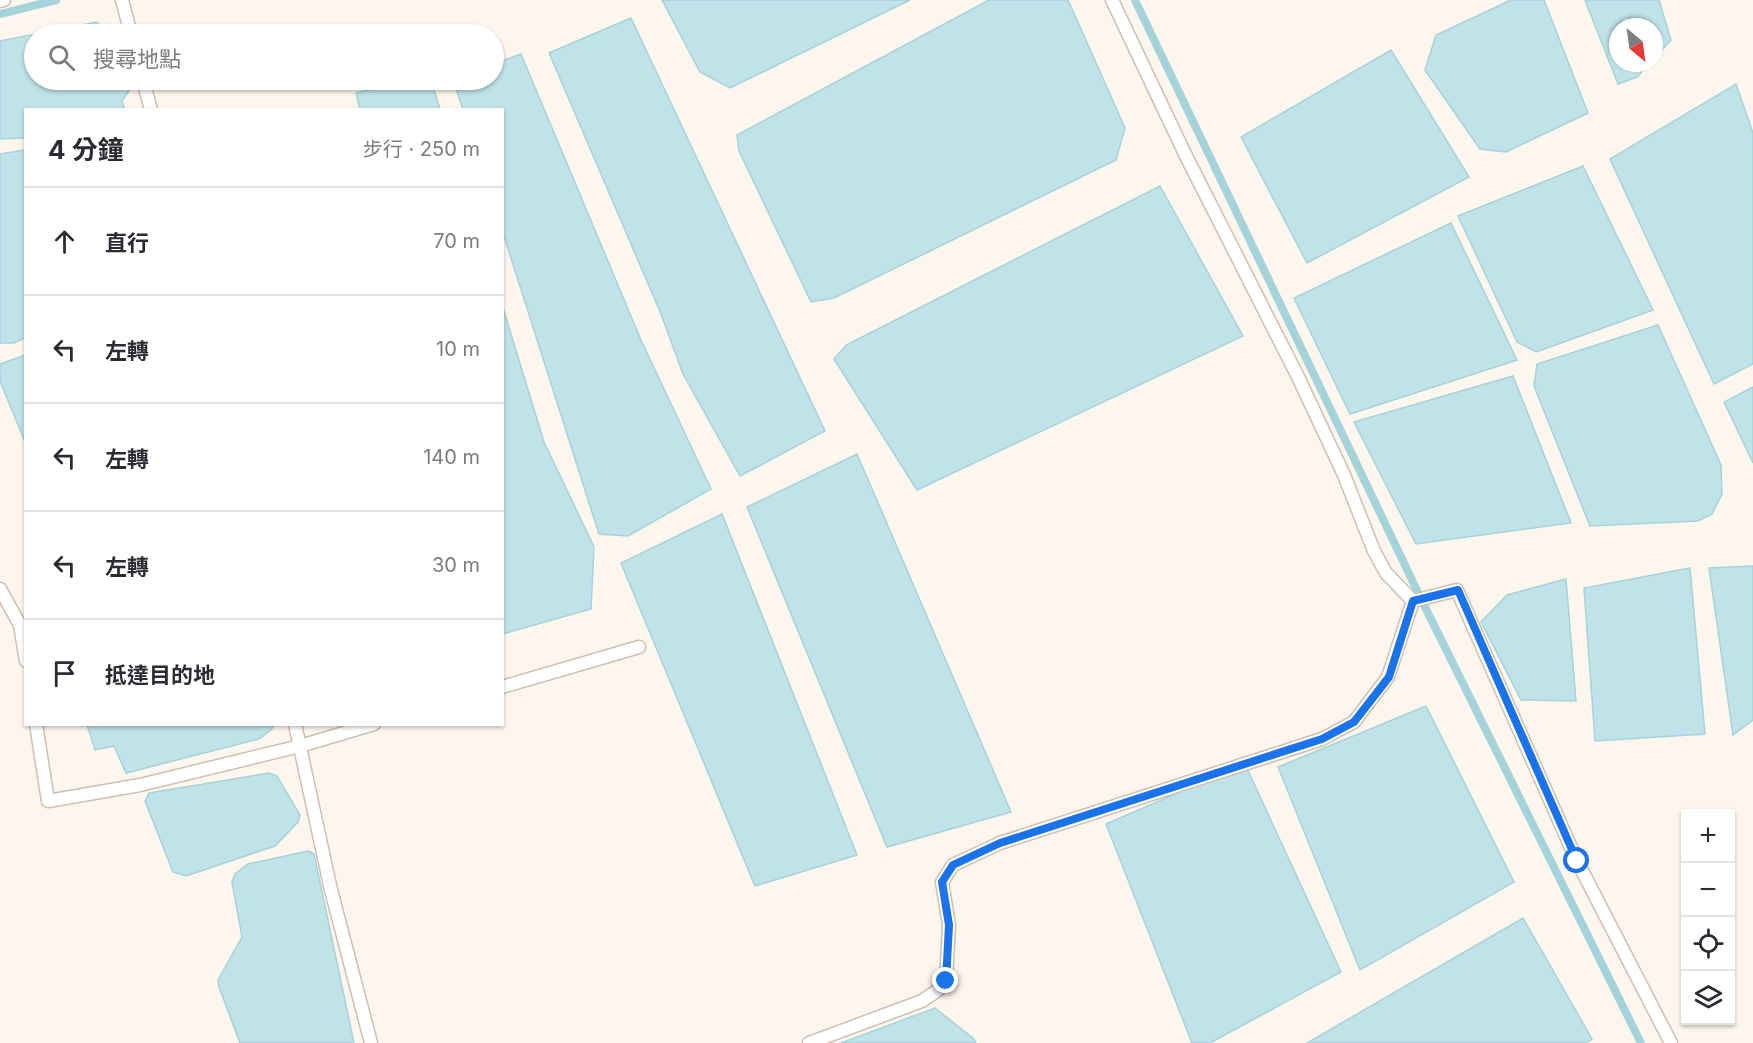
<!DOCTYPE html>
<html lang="zh-TW">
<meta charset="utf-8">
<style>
:root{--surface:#fff;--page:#f2f2f3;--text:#2b2b33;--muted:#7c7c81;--line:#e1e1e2}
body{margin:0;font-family:Inter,"Noto Sans TC",sans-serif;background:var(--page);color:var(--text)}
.controls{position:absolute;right:18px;bottom:18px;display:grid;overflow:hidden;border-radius:0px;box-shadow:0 2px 4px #0004}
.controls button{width:54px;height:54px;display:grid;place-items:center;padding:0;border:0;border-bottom:2px solid var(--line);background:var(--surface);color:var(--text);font:30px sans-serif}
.compass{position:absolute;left:1609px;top:18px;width:54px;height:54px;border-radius:50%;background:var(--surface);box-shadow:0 2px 4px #0004;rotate:151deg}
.stop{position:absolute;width:18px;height:18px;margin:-14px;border:4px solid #1a73e8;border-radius:50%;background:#fff}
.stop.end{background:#1a73e8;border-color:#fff;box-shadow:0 2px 6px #0008}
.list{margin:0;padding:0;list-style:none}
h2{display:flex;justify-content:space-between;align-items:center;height:78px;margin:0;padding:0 24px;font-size:26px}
h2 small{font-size:20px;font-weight:400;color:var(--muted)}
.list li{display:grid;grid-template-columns:39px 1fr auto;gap:18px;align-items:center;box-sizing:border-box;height:108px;padding:0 24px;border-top:2px solid var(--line)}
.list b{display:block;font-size:22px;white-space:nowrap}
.list em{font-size:20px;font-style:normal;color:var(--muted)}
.icon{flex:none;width:33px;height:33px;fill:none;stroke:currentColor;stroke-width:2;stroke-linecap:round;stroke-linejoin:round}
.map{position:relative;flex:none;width:1753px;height:1043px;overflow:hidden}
.search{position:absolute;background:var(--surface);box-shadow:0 2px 4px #0004;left:24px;top:24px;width:480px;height:66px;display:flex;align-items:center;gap:15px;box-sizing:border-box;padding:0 21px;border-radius:33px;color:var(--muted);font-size:22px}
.panel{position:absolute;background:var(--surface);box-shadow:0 2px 4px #0004;left:24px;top:108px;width:480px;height:618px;border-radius:0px}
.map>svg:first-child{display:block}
.water{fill:#bfe3e8;stroke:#a5d3da;stroke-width:1.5}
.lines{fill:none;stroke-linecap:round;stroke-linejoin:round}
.stream{stroke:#a5d3da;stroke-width:8}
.lane-casing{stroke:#d1beb0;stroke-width:15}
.lane{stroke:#fff;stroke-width:12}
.route{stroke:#1a73e8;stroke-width:8}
</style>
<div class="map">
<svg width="1753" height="1043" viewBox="0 0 1753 1043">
<rect width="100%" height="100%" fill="#fdf6ec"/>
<path class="water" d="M662,0H910L730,88L700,72Z
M989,0H1068L1125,128L1116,160L834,298L811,302L739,151L737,135Z
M1511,0H1544L1588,113L1506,152L1480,149L1425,70L1436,35Z
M1585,0H1659L1671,40L1654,58V27H1618V63H1650L1637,77L1618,84Z
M631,18L825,431L740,476L683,374L661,314L549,53Z
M97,22L110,34H34V80H125L129,91L122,101L125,109L26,110L25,138L0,139V41Z
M1391,50L1469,177L1307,263L1241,137Z
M521,54L641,340L711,489L628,536L599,534L503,233L502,110L463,109L453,80H494V64Z
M406,80H431L440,109H360L356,93Z
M1736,84L1753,133V364L1714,384L1610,159Z
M25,150V338L14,343H0V154Z
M1583,166L1653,310L1536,352L1517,342L1458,216Z
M1160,186L1243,336L917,490L834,359L846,345Z
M1451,223L1517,360L1350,414L1294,298Z
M503,308L544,442L594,547L591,609L503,634Z
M1658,325L1721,465L1722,494L1712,514L1698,521L1590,526L1534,386L1537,364Z
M25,355H26L25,442L0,381V364Z
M1513,376L1571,523L1416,544L1354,422Z
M1753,387V463L1724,402Z
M857,454L1011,812L887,847L747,507Z
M722,514L857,855L755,886L621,563Z
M1753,566V720L1733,735L1709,568Z
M1690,568L1705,734L1595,741L1584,588Z
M1566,579L1576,701L1521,700L1481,622L1507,595Z
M1426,706L1514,882L1360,970L1278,767Z
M87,725V724L274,725L271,730L259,739L126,773L114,746L95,750Z
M1245,764L1341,972L1210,1043H1192L1106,824Z
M269,773L277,776L300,815L298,822L275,846L186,876L173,872L145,801L149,793Z
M308,851L314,854L354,1043H240L219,987L218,980L242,937L232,882L235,874L248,864Z
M1523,918L1592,1039L1586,1043H1307Z
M935,1008L974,1039L976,1043H841Z"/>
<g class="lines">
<path class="stream" d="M1135,0L1424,605L1641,1043
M0,14L56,0"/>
<defs>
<path id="lane" d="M122,0L131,34
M0,1L4,0
M143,80L151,110
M0,589L20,625L26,661
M1413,601L1457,590L1577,861L1671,1043
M502,687L639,647
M36,724L48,801L140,785L300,746L374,724
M295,724L331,890L371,1043
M809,1043L922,1001L938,990L946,981L949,925L942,882L953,865L1000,843L1322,739L1354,722L1388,677L1413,601L1386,573L1374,551L1344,475L1299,379L1185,154L1112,0"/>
</defs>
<use href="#lane" class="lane-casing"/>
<use href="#lane" class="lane"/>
</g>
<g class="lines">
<path class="route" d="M946,981L949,925L942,882L953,865L1000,843L1322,739L1354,722L1389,677L1413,601L1458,590L1577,861"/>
</g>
</svg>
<div class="controls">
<button>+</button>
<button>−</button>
<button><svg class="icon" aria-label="locate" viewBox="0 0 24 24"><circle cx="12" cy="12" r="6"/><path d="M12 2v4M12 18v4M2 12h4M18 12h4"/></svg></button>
<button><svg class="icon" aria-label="layers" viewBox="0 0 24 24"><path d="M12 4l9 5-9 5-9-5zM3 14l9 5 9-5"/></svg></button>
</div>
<svg class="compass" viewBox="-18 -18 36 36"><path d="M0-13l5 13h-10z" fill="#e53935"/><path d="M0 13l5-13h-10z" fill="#7c7c81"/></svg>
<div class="stop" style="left:1577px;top:861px"></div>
<div class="stop end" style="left:946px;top:981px"></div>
<div class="search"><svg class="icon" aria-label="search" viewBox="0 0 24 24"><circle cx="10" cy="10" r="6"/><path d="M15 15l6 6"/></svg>搜尋地點</div>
<section class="panel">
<h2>4 分鐘<small>步行 · 250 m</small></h2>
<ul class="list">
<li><svg class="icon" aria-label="ahead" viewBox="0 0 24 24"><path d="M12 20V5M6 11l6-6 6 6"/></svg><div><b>直行</b></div><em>70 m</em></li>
<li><svg class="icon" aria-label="left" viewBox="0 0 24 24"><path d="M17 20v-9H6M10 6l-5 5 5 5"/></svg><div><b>左轉</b></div><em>10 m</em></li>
<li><svg class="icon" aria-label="left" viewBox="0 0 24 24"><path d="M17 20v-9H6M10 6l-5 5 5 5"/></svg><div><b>左轉</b></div><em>140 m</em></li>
<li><svg class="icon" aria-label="left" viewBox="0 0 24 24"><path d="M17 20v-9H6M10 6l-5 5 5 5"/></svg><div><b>左轉</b></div><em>30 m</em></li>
<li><svg class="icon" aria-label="arrive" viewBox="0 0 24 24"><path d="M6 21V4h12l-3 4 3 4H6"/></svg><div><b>抵達目的地</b></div></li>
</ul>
</section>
</div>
